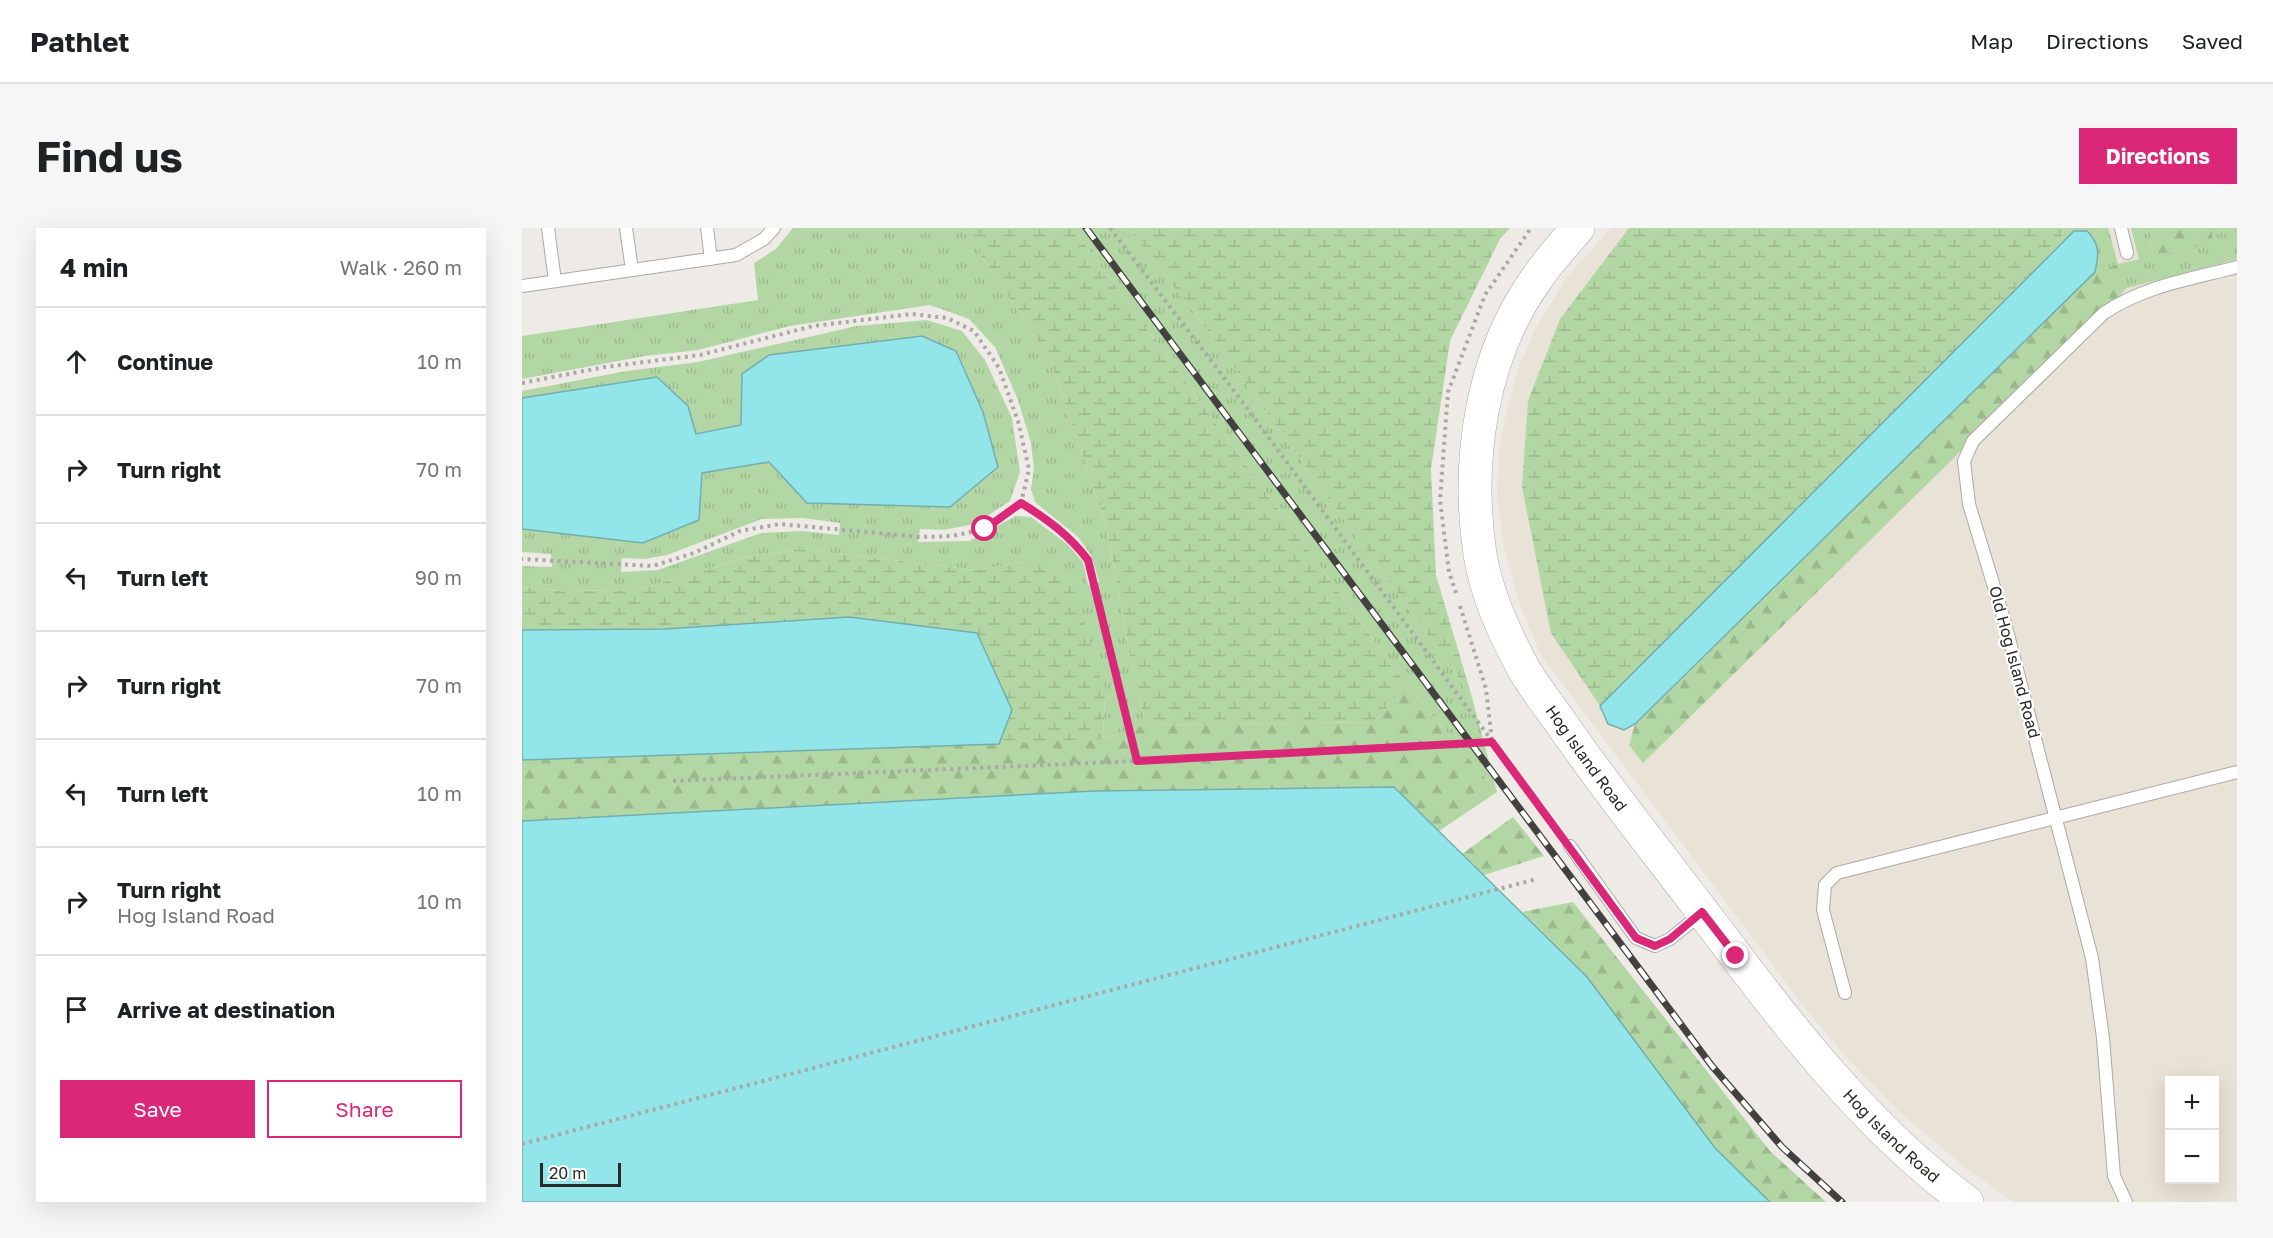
<!DOCTYPE html>
<meta charset="utf-8">
<style>
:root{--surface:#fff;--page:#f6f6f6;--text:#202124;--muted:#757577;--line:#e0e0e0;--accent:#db2777}
body{margin:0;font-family:"Golos Text",sans-serif;background:var(--page);color:var(--text)}
.controls{position:absolute;right:18px;bottom:18px;display:grid;overflow:hidden;border-radius:0px;box-shadow:0 6px 24px #0002}
.controls button{width:54px;height:54px;display:grid;place-items:center;padding:0;border:0;border-bottom:2px solid var(--line);background:var(--surface);color:var(--text);font:30px sans-serif}
.scale{position:absolute;left:18px;bottom:15px;width:81px;box-sizing:border-box;padding-left:6px;border:3px solid #2a2927;border-top:0;font-size:16px;line-height:21px;white-space:nowrap;color:#2a2927;-webkit-text-stroke:4px #fff;paint-order:stroke}
.stop{position:absolute;width:18px;height:18px;margin:-14px;border:4px solid #db2777;border-radius:50%;background:#fff}
.stop.end{background:#db2777;border-color:#fff;box-shadow:0 2px 6px #0008}
.list{margin:0;padding:0;list-style:none}
h2{display:flex;justify-content:space-between;align-items:center;height:78px;margin:0;padding:0 24px;font-size:26px}
h2 small{font-size:20px;font-weight:400;color:var(--muted)}
.list li{display:grid;grid-template-columns:39px 1fr auto;gap:18px;align-items:center;box-sizing:border-box;height:108px;padding:0 24px;border-top:2px solid var(--line)}
.list b{display:block;font-size:22px;white-space:nowrap}
.list p{margin:0;font-size:20px;white-space:nowrap;color:var(--muted)}
.list em{font-size:20px;font-style:normal;color:var(--muted)}
.actions{display:flex;gap:12px;padding:18px 24px}
.actions a{flex:1;padding:14px 0;border:2px solid var(--accent);border-radius:0px;text-align:center;font-size:21px;color:var(--accent)}
.actions .main{background:var(--accent);color:#fff}
.icon{flex:none;width:33px;height:33px;fill:none;stroke:currentColor;stroke-width:2;stroke-linecap:round;stroke-linejoin:round}
.map{position:relative;flex:none;width:1715px;height:974px;overflow:hidden;border-radius:0px}
header{display:flex;align-items:center;gap:36px;box-sizing:border-box;height:84px;padding:0 30px;background:var(--surface);border-bottom:2px solid var(--line)}
header strong{font-size:28px}
nav{display:flex;gap:33px;margin-inline-start:auto;font-size:21px}
.intro{display:flex;align-items:center;justify-content:space-between;box-sizing:border-box;height:144px;padding:0 36px}
h1{margin:0;font-size:42px}
.button{padding:15px 27px;border-radius:0px;background:var(--accent);color:#fff;font-size:21px;font-weight:700}
main{display:flex;gap:36px;padding:0 36px}
aside{flex:1;background:var(--surface);border-radius:0px;box-shadow:0 6px 24px #0002}
.map>svg:first-child{display:block}
.built{fill:#e9e2d6;fill-rule:evenodd}
.grass{fill:url(#grass-tufts);fill-rule:evenodd}
.forest{fill:url(#forest-firs)}
.wetland{fill:url(#wetland-marsh)}
.water{fill:#92e6e9;stroke:#73adaf;stroke-width:1.5}
.lines{fill:none;stroke-linecap:round;stroke-linejoin:round}
.lane-casing{stroke:#aca9a4;stroke-width:14}
.secondary-casing{stroke:#aca9a4;stroke-width:34}
.path{stroke:#aaa8a5;stroke-width:4;stroke-dasharray:3 4.5;stroke-linecap:butt}
.lane{stroke:#fff;stroke-width:12}
.secondary{stroke:#fff;stroke-width:33}
.rail-casing{stroke:#42413f;stroke-width:7}
.rail{stroke:#fff;stroke-width:4.5;stroke-dasharray:14;stroke-linecap:butt}
.route{stroke:#db2777;stroke-width:8}
.labels{text-anchor:middle;dominant-baseline:central;stroke-width:4.5;stroke-linejoin:round;paint-order:stroke}
.street-label{font-size:16px;fill:#2a2927;stroke:#fff}
</style>
<header>
<strong>Pathlet</strong>
<nav><a>Map</a><a>Directions</a><a>Saved</a></nav>
</header>
<div class="intro"><h1>Find us</h1><a class="button">Directions</a></div>
<main>
<aside>
<h2>4 min<small>Walk · 260 m</small></h2>
<ul class="list">
<li><svg class="icon" aria-label="ahead" viewBox="0 0 24 24"><path d="M12 20V5M6 11l6-6 6 6"/></svg><div><b>Continue</b></div><em>10 m</em></li>
<li><svg class="icon" aria-label="right" viewBox="0 0 24 24"><path d="M7 20v-9h11M14 6l5 5-5 5"/></svg><div><b>Turn right</b></div><em>70 m</em></li>
<li><svg class="icon" aria-label="left" viewBox="0 0 24 24"><path d="M17 20v-9H6M10 6l-5 5 5 5"/></svg><div><b>Turn left</b></div><em>90 m</em></li>
<li><svg class="icon" aria-label="right" viewBox="0 0 24 24"><path d="M7 20v-9h11M14 6l5 5-5 5"/></svg><div><b>Turn right</b></div><em>70 m</em></li>
<li><svg class="icon" aria-label="left" viewBox="0 0 24 24"><path d="M17 20v-9H6M10 6l-5 5 5 5"/></svg><div><b>Turn left</b></div><em>10 m</em></li>
<li><svg class="icon" aria-label="right" viewBox="0 0 24 24"><path d="M7 20v-9h11M14 6l5 5-5 5"/></svg><div><b>Turn right</b><p>Hog Island Road</p></div><em>10 m</em></li>
<li><svg class="icon" aria-label="arrive" viewBox="0 0 24 24"><path d="M6 21V4h12l-3 4 3 4H6"/></svg><div><b>Arrive at destination</b></div></li>
</ul>
<div class="actions"><a class="main">Save</a><a>Share</a></div>
</aside>
<div class="map">
<svg width="1715" height="974" viewBox="0 0 1715 974">
<defs>
<pattern id="grass-tufts" width="24" height="20" patternUnits="userSpaceOnUse" patternTransform="scale(1.5)"><rect width="24" height="20" fill="#b3d7a4"/><path d="M3 7l-1-3M5 7V3M7 7l1-3M15 17l-1-3M17 17v-4M19 17l1-3" fill="none" stroke="#9ab98d"/></pattern>
<pattern id="forest-firs" width="22" height="20" patternUnits="userSpaceOnUse" patternTransform="scale(1.5)"><rect width="22" height="20" fill="#b3d7a4"/><path d="M5 1l3.5 6h-7zM16 11l3.5 6h-7z" fill="#9ab98d"/></pattern>
<pattern id="wetland-marsh" width="20" height="14" patternUnits="userSpaceOnUse" patternTransform="scale(1.5)"><rect width="20" height="14" fill="#b3d7a4"/><path d="M1 5h8M5 5V1M11 12h8M15 12V8" fill="none" stroke="#9ab98d"/></pattern>
</defs>
<rect width="100%" height="100%" fill="#eeebe7"/>
<path class="built" d="M1089,0H1715V974H1492L1446,942L1374,881L1325,830L1280,776L1019,427L997,374L982,321L975,269L977,224L984,184L998,136L1012,103L1045,49ZM1648,852H1692V952H1648Z"/>
<path class="grass" d="M271,0H441L528,132L584,297L607,423L624,497L581,511L583,467L509,333L454,342L280,321L225,329L115,362L38,363L0,359V338L30,339L29,326L0,324V163L105,143L176,134L335,98L405,92L440,103L463,132L490,190L498,244L488,273L453,296L421,302L398,301L396,314L447,313L494,288L509,289L545,316L561,334L566,357L577,354L569,327L556,309L513,274L509,261L512,241L509,215L496,172L473,119L447,91L408,77L268,98L176,122L123,128L0,151V108L236,72L232,35L254,21ZM281,290L318,295L317,307L280,303L239,305L136,342L99,344L100,330L123,331L145,327L240,291Z
M551,0H606L680,95L950,469L975,564L884,456Z
M1542,0H1586L1596,36L1617,31L1609,0H1627L1631,27L1689,16L1690,0H1715V31L1605,60L1596,36L1573,44L1577,27L1552,3L1538,16Z"/>
<path class="forest" d="M1627,0H1690V16L1631,27Z
M1596,36L1605,60L1121,535L1107,517L1113,496L1573,44Z
M884,456L975,564L917,603L872,559L572,563L0,593V532L581,511L624,497L853,494Z
M991,589L1022,628L962,647L940,626Z
M1051,674L1248,923L1304,974H1248L1193,920L1065,749L1000,684Z"/>
<path class="wetland" d="M441,0H551L884,456L853,494L624,497L607,423L584,297L528,132Z
M606,0H988L978,11L928,113L909,241L914,347L950,469L680,95Z
M1107,0H1542L1538,16L1078,478L1029,405L1000,259L1006,173L1038,91Z
M280,321L454,342L509,333L551,354L583,467L581,511L477,516L490,482L142,401L0,402V359L38,363L115,362L225,329Z"/>
<path class="water" d="M1552,3H1565C1578,16 1577,26 1573,44L1113,496L1102,502L1086,496L1078,478Z
M400,108L434,123L461,184L476,239L428,279L285,275L247,234L180,245L177,292L121,315L0,301V170L135,149L166,178L174,206L219,197L220,146L247,127Z
M327,389L455,405L490,482L477,516L0,532V402L142,401Z
M872,559L1065,749L1193,920L1248,974H0V593L572,563Z"/>
<g class="lines">
<defs>
<path id="lane" d="M26,0L33,53
M104,0L110,42
M185,0L189,31
M1599,0L1605,25
M0,58L214,27L242,11L252,0
M1048,618L1114,710L1133,718L1148,711L1180,685
M1323,765L1301,682L1303,657L1315,645L1715,544
M1604,974L1592,948L1581,810L1570,730L1483,395L1447,276L1442,233L1451,213L1582,85C1622,58 1669,51 1715,39"/>
<g id="secondary">
<path id="s1" d="M1056,0C1042,16 1027,32 1015,50C959,128 944,233 958,326C964,365 981,402 999,436C1010,457 1026,476 1039,495C1081,556 1128,615 1173,674C1255,782 1335,893 1445,974"/>
</g>
</defs>
<use href="#lane" class="lane-casing"/>
<use href="#secondary" class="secondary-casing"/>
<path class="path" d="M588,0L719,172L970,513
M0,155L83,139L178,127L291,98L390,86L425,90L452,103L477,140L496,193L507,241L499,275L463,301L430,308L398,309L258,296L218,303L172,325L131,338L0,331
M499,275C525,291 547,307 566,332L615,533
M934,365L927,344L918,272L926,164L963,67L1009,0
M938,378L964,461L970,513
M151,553L615,533L970,514L1037,603
M0,916L1015,651"/>
<use href="#lane" class="lane"/>
<use href="#secondary" class="secondary"/>
<defs>
<path id="rail" d="M564,0L1190,838L1260,919L1320,974"/>
</defs>
<use href="#rail" class="rail-casing"/>
<use href="#rail" class="rail"/>
</g>
<g class="lines">
<path class="route" d="M463,301L499,275C525,291 547,307 566,332L615,533L970,514L1114,710L1133,718L1148,711L1180,684L1214,728"/>
</g>
<g class="labels">
<g class="street-label">
<text transform="translate(1493 434) rotate(75)">Old Hog Island Road</text>
<text stroke="none"><textPath href="#s1" startOffset="586">Hog Island Road</textPath></text>
<text stroke="none"><textPath href="#s1" startOffset="1072">Hog Island Road</textPath></text>
</g>
</g>
</svg>
<div class="controls">
<button>+</button>
<button>−</button>
</div>
<div class="scale">20 m</div>
<div class="stop" style="left:463px;top:301px"></div>
<div class="stop end" style="left:1214px;top:728px"></div>
</div>
</main>
